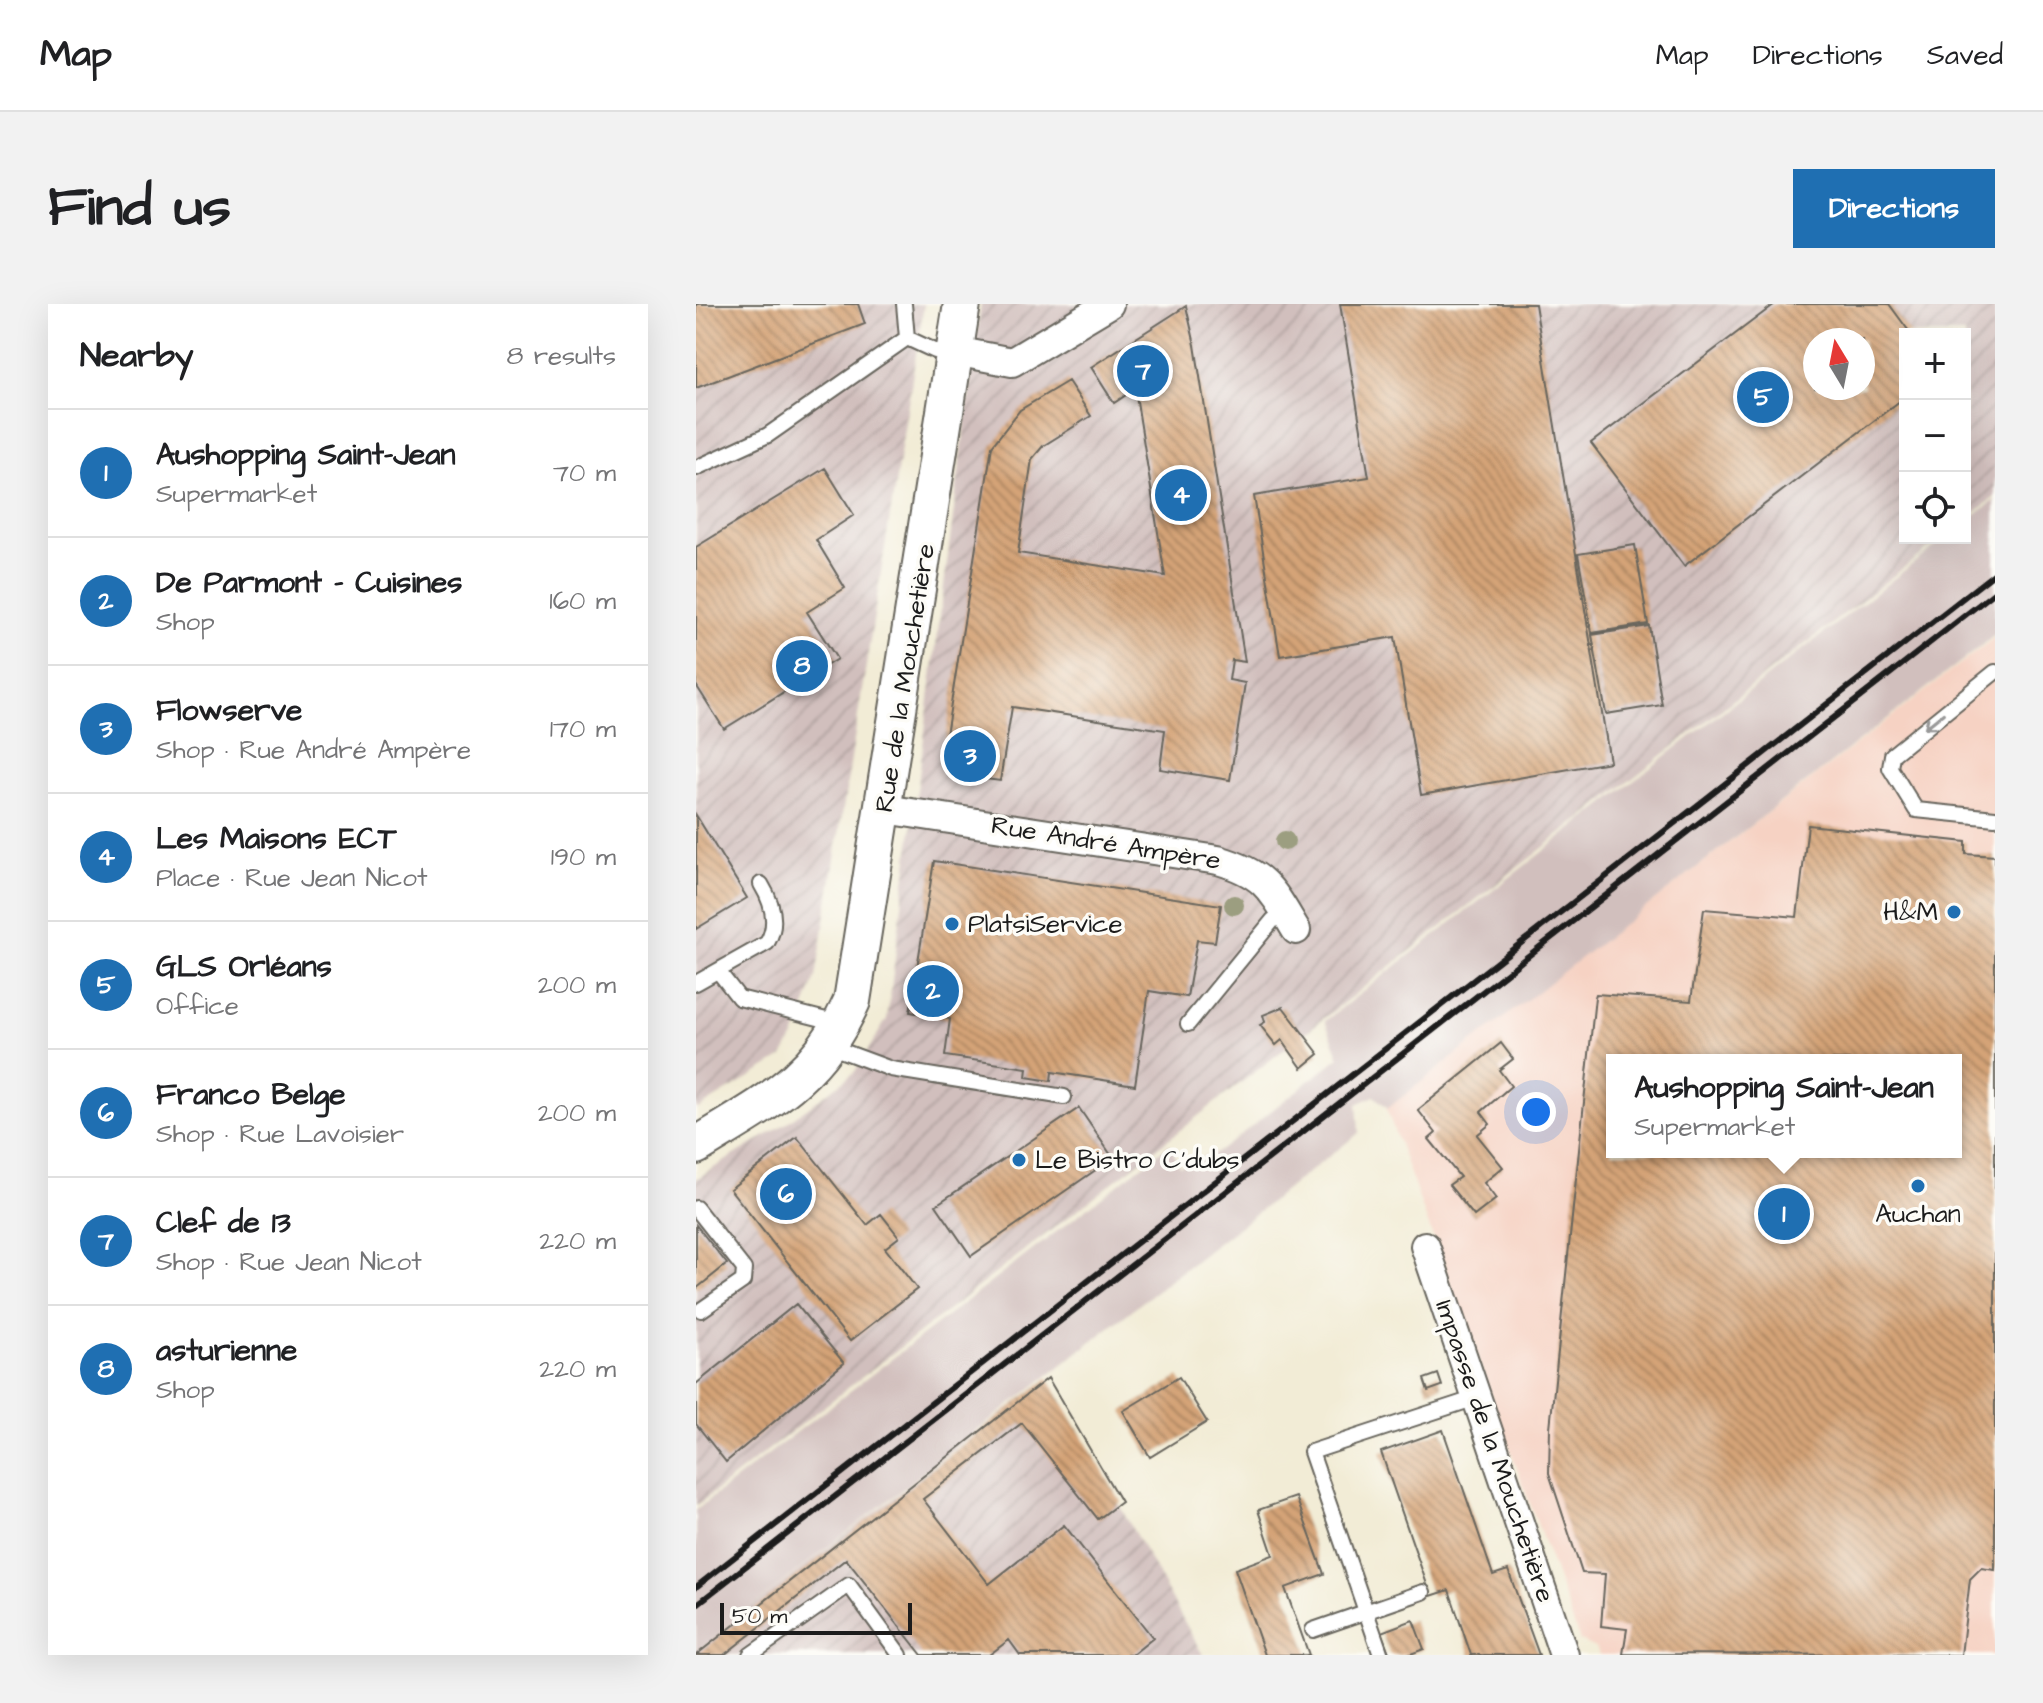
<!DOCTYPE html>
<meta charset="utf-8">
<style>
:root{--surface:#fff;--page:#f2f2f2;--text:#202124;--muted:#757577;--line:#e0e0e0;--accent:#1f6fb2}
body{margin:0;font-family:"Architects Daughter",sans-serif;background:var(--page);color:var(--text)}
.controls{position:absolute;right:24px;top:24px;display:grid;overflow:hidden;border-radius:0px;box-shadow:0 8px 32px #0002}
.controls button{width:72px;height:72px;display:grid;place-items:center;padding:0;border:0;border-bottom:2px solid var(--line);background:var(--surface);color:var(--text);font:40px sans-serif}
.compass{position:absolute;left:1107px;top:24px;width:72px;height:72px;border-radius:50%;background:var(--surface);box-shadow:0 8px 32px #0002;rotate:350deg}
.scale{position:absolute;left:24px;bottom:20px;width:192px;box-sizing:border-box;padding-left:8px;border:4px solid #1c1c1c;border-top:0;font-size:22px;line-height:28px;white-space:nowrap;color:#1c1c1c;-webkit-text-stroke:6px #fdfcf7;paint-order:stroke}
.you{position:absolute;left:840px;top:808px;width:28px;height:28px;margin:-20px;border:6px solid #fff;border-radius:50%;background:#1a73e8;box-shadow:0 0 0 12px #1a73e833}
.badge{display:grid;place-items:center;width:52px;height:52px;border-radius:50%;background:var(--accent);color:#fff;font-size:26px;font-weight:700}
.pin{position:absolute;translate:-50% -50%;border:4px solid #fff;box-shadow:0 2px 8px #0006}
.popup{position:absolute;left:910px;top:750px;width:356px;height:104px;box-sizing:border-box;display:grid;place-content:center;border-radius:0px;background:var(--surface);filter:drop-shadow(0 2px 6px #0005);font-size:26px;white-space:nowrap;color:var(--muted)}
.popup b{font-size:30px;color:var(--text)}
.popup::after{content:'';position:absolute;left:50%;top:100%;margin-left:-16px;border:16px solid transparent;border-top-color:var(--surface)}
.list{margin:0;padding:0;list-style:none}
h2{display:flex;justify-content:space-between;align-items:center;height:104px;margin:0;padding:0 32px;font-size:34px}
h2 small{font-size:26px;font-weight:400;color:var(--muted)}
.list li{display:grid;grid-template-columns:52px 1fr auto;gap:24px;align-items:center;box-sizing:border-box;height:128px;padding:0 32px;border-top:2px solid var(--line)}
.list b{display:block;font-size:30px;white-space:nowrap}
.list p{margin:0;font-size:26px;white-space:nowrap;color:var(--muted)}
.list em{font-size:26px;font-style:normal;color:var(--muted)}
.icon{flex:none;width:44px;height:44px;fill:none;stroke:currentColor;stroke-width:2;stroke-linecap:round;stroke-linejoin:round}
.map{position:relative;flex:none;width:1299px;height:1351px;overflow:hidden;border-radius:0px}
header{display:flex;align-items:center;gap:48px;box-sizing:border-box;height:112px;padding:0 40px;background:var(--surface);border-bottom:2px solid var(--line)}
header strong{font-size:38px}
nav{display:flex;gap:44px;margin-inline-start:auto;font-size:28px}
.intro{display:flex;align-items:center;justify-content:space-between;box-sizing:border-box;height:192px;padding:0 48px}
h1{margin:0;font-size:56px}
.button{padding:20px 36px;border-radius:0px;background:var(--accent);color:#fff;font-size:28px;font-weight:700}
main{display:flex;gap:48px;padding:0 48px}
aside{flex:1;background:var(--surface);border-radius:0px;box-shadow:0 8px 32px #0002}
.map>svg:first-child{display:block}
.built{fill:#f6d2c3;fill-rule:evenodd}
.industrial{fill:url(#industrial-furrows);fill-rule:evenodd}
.railway{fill:#d1bfbd}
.building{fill:url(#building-back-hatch);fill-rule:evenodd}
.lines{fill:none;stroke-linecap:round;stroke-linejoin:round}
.service-casing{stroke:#67655d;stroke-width:18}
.minor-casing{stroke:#67655d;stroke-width:32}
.tertiary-casing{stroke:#67655d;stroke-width:40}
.service{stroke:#fff;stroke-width:14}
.minor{stroke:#fff;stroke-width:28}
.tertiary{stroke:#fff;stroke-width:36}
.rail{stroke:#1c1c1c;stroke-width:6}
.tree{fill:#9c9e80}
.oneway{stroke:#999}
.poi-dot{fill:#1f6fb2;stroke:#fdfcf7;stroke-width:3}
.labels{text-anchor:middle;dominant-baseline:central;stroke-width:7;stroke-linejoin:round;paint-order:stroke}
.street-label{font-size:26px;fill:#1c1c1c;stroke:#fdfcf7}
.poi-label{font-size:26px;fill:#1c1c1c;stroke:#fdfcf7;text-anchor:start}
</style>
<header>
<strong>Map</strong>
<nav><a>Map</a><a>Directions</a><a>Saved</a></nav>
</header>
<div class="intro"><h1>Find us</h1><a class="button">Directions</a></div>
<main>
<aside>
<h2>Nearby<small>8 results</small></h2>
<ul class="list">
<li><span class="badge">1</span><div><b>Aushopping Saint-Jean</b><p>Supermarket</p></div><em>70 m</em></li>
<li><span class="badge">2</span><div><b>De Parmont - Cuisines</b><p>Shop</p></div><em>160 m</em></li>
<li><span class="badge">3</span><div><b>Flowserve</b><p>Shop · Rue André Ampère</p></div><em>170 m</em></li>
<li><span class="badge">4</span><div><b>Les Maisons ECT</b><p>Place · Rue Jean Nicot</p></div><em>190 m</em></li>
<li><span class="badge">5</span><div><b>GLS Orléans</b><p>Office</p></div><em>200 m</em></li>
<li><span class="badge">6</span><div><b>Franco Belge</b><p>Shop · Rue Lavoisier</p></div><em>200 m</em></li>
<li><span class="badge">7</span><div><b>Clef de 13</b><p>Shop · Rue Jean Nicot</p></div><em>220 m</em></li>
<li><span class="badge">8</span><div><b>asturienne</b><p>Shop</p></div><em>220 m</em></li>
</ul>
</aside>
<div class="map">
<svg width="1299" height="1351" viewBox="0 0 1299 1351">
<defs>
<pattern id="industrial-furrows" width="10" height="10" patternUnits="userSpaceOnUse" patternTransform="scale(2)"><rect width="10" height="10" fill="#d1bfbd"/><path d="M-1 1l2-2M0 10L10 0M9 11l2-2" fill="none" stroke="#b3a4a2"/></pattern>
<pattern id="building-back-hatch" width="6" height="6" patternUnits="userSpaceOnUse" patternTransform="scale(2)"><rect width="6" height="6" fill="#d4a377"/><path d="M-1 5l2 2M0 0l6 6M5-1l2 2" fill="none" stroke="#ab8461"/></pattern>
</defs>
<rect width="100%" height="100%" fill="#fdfcf7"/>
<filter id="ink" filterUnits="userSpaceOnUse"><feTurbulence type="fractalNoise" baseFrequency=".0125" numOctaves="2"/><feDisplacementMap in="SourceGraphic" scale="16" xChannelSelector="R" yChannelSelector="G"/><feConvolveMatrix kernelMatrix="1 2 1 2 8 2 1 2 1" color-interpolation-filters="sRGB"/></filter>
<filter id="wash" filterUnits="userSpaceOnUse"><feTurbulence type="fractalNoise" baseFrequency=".006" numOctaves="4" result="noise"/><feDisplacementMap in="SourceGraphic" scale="32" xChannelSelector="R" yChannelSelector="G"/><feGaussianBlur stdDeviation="1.8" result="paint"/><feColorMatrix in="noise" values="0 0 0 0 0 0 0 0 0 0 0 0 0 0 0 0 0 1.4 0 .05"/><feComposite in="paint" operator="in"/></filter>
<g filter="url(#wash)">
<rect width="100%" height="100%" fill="#f2ecd6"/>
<path class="built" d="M1299,333V1351H903L901,1345L884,1337L690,804ZM916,756H1260V848H916Z"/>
<path class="industrial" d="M0,0H228L120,673L99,731L87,753L0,806Z
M285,0H1299V193L1269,216V30H1209V234H1246L0,1202V875L89,820L158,769L191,715ZM1119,36H1167V84H1119Z
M352,1074L507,1351H0V1346Z"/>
<path class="railway" d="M1299,196V331L692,804L678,792L661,800L663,829L0,1346V1206L474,840L483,862L525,846L644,753L629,717L1250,234H1269V219Z"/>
<g id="blocks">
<path class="building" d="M0,0H162L169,20L0,84Z
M644,0H839L914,458L725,491L699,333L584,352L558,192L673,173Z
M1079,0H1193L1215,30H1209V93L988,262L895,139ZM1119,36H1167V84H1119Z
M490,2L499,41L549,358L536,356L533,376L549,379L534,476L464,465L469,426L316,403L304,477L268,472L248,444L296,142L324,106L372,77L395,112L347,142L336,155L322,249L469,272L439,85L418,99L395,63Z
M129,164L158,211L120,236L149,284L111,308L141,355L28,425L0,381V243Z
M939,241L952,320L896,329L882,250Z
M953,322L966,401L910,410L896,331Z
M0,511L51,594L0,625Z
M1112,521L1270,538V550L1299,552V1266L1285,1264L1274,1275L1265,1351L927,1350L931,1325L905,1322L909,1270L886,1269L853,1169L854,1124L899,693L900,690L995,697L1008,605L1101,613ZM916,756H1260V848H916Z
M238,557L525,601L519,638L501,636L491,693L453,687L439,781L356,768L355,777L330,773L331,764L249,752L254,715L214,708Z
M587,703L623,750L606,764L586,736L580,741L564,721L569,718L567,711Z
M805,739L817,755L803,766L815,782L785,808L794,820L781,831L807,863L788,879L800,895L778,912L753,881L764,873L733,835L740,829L722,806Z
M383,804L417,854L275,952L240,901Z
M101,833L171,921L185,910L203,933L189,944L221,985L154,1037L34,885Z
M0,921L31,960L0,985Z
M100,1000L148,1059L30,1158L0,1120V1080Z
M742,1070L746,1082L732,1087L728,1075Z
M483,1073L511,1118L454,1153L427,1107Z
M352,1074L425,1198L402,1215L326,1119L227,1195L293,1280L368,1221L457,1334L436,1351H324L313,1336L293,1351H226L150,1255L28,1351H0Z
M747,1126L797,1271L812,1266L843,1351H775L753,1286L735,1292L685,1148Z
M600,1193L628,1270L589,1284L613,1351H569L539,1265L577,1251L562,1206Z
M717,1316L728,1345L712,1351H694L685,1328Z"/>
</g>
</g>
<g filter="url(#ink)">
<use href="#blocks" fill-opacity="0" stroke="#67655d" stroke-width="2"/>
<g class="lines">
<defs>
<path id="service" d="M208,0L211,34
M211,34L239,47H259
M0,164L72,131L211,34
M1299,368L1196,451L1194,464L1220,506L1299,514
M22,667L43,694L142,719
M0,679L71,639C83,619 76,598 65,580
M492,720L577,616L591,611
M133,742L195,765L368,793
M0,904L48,965L47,977L5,1006
M617,1326L727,1288
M54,1351L153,1281L204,1351
M685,1351L615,1148L780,1094"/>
<path id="minor" d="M259,47L316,58L413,0
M189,505L522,556C570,570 576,586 600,626
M729,942L868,1351"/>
<path id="tertiary" d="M0,842C69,799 121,776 156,697L266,0"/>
</defs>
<use href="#service" class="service-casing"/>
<use href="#minor" class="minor-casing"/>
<use href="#tertiary" class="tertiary-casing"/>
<use href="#service" class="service"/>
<use href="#minor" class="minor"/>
<use href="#tertiary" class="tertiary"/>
<path class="rail" d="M0,1283L1299,269
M0,1301L1299,288"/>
</g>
<g class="tree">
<circle cx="589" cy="537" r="10"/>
<circle cx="538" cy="601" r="10"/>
</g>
<defs><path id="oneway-shaft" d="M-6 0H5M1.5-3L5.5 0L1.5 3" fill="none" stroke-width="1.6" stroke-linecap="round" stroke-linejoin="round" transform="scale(2)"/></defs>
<use class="oneway" href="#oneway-shaft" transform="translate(1238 417) rotate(141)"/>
</g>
<g class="poi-dot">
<circle cx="1258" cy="608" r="8"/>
<circle cx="256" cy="620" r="8"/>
<circle cx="323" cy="856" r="8"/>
<circle cx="1222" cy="882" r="8"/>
</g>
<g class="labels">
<g class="street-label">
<text transform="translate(209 374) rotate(-81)">Rue de la Mouchetière</text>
<text transform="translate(410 539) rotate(9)">Rue André Ampère</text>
<text transform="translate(799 1147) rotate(71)">Impasse de la Mouchetière</text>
</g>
<g class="poi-label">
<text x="1242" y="608" text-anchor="end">H&amp;M</text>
<text x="272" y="620">PlatsiService</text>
<text x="339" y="856">Le Bistro C'dubs</text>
<text x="1222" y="910" text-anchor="middle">Auchan</text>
</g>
</g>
</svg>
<div class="controls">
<button>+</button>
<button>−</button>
<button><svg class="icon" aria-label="locate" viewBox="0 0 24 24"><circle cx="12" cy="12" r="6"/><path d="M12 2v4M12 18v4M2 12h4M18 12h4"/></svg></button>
</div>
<svg class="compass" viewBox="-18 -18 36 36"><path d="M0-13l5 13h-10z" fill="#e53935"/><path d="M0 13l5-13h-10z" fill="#757577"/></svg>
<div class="scale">50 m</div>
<div class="you"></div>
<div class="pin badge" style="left:1088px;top:910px">1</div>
<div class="popup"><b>Aushopping Saint-Jean</b>Supermarket</div>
<div class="pin badge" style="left:237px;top:687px">2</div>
<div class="pin badge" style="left:274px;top:452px">3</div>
<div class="pin badge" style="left:485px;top:191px">4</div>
<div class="pin badge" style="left:1067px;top:93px">5</div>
<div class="pin badge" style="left:90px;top:890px">6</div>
<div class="pin badge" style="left:447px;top:67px">7</div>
<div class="pin badge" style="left:106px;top:362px">8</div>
</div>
</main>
